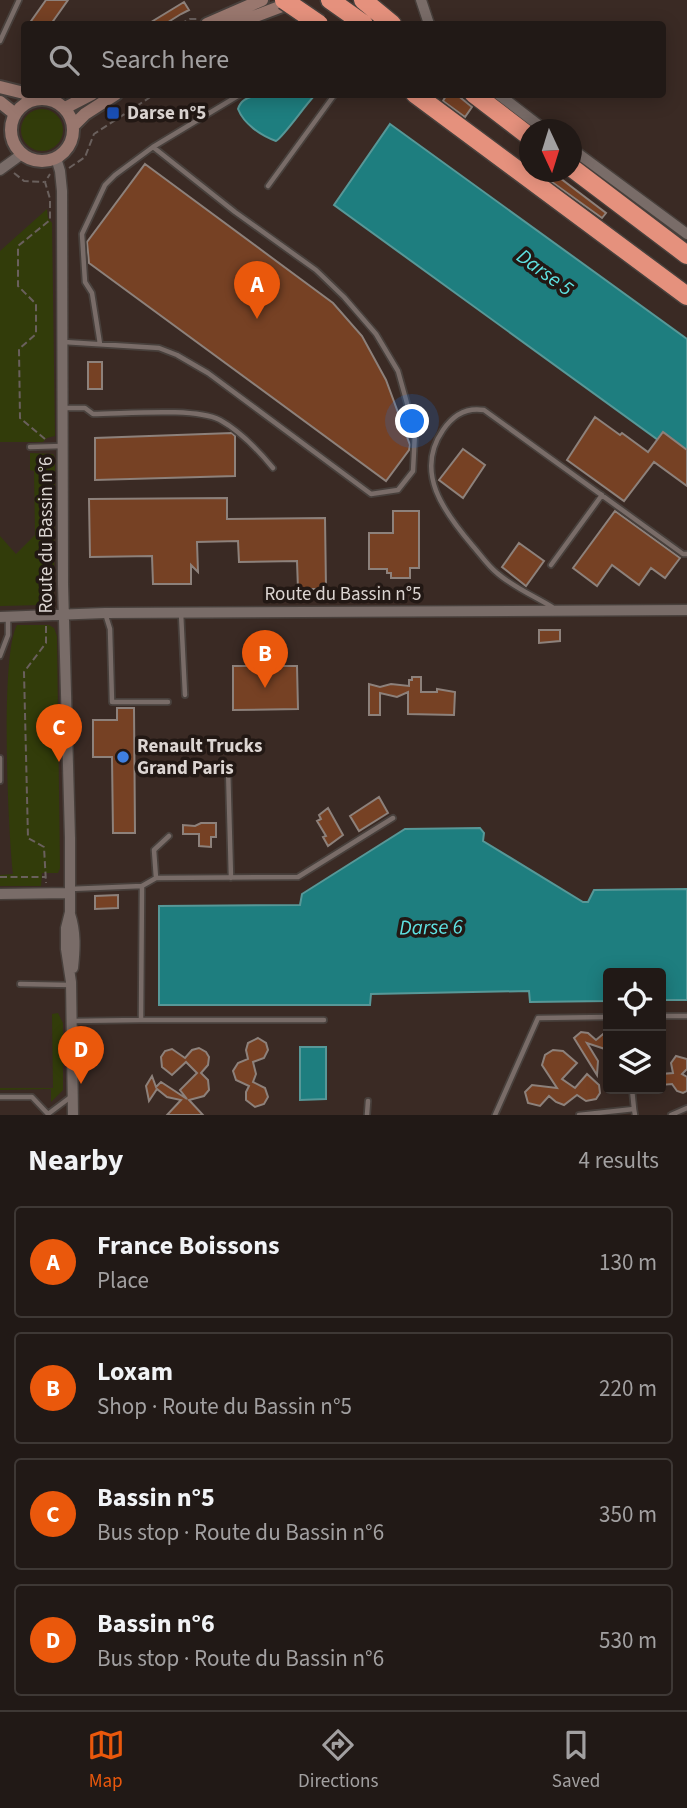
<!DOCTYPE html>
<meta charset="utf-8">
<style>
:root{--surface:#211916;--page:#29221f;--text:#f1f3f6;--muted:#a2a0a1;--line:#3e3835;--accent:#ea580c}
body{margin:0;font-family:"Source Sans 3",sans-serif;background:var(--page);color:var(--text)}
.controls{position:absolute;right:21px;bottom:21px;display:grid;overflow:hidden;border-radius:7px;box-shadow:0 4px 18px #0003}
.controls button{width:63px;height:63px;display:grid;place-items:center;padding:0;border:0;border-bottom:2px solid var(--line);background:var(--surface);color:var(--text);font:35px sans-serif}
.compass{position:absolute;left:519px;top:119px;width:63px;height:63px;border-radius:50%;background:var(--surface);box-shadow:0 4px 18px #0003;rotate:176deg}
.you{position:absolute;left:413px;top:422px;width:24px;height:24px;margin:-18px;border:5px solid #fff;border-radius:50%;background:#1a73e8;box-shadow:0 0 0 10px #1a73e833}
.badge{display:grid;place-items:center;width:46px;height:46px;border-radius:50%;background:var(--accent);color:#fff;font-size:23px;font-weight:700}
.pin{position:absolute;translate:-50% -58px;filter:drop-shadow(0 2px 4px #0008)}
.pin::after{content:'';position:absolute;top:37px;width:24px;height:21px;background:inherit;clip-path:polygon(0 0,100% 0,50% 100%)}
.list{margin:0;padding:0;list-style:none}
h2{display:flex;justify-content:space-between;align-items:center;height:91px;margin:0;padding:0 28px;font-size:30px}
h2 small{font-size:23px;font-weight:400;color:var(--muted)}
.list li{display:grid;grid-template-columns:46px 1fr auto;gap:21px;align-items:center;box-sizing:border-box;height:112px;margin:0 14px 14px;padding:0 14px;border:2px solid var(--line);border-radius:7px}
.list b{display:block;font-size:26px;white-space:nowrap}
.list p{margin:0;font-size:23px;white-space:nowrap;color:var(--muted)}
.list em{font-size:23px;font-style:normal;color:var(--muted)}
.icon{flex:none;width:38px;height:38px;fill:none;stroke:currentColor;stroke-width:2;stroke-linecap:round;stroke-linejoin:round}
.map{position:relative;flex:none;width:687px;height:1115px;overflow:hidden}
.search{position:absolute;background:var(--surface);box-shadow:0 4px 18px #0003;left:21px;right:21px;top:21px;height:77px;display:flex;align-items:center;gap:18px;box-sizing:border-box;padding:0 24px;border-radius:7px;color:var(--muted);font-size:26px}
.sheet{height:595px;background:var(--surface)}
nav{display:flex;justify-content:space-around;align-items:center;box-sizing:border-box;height:98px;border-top:2px solid var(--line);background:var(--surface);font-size:19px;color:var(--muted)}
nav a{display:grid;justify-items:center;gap:4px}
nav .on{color:var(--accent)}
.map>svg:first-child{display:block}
.built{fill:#3a2a24;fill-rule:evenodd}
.green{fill:#323c0a}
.water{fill:#1e7e7f;stroke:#579898;stroke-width:2}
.building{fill:#764124;stroke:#8d817b;stroke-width:2}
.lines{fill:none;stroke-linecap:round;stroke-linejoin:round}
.service-casing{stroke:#48403c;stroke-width:8}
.minor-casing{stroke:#48403c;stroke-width:13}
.secondary-casing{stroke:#48403c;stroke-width:16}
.motorway-casing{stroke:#48403c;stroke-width:21}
.path{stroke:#6a605d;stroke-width:2;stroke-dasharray:7 3.5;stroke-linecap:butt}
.service{stroke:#796c68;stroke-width:4.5}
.minor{stroke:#796c68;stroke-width:10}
.secondary{stroke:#99776e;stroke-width:12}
.motorway{stroke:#e5917d;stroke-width:18}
.motorway-bridge-casing{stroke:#48403c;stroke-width:21;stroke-linecap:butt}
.motorway-bridge{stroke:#e5917d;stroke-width:18}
.transit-dot{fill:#1a4fb4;stroke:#221814;stroke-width:2.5}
.shop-dot{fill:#3f7fe0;stroke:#221814;stroke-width:2.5}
.labels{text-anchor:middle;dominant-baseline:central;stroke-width:7;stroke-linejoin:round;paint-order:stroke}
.poi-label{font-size:19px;font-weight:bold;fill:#dcd5d2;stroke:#221814;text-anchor:start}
.street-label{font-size:19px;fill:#dcd5d2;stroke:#221814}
.water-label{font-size:21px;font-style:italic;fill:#5fe2e2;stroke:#221814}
</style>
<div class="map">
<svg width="687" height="1115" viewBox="0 0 687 1115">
<rect width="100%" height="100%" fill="#2c211d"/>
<path class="built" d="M0,0H687V339L390,125L335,205L687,462V889L594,890L587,902H583L482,841L301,905L159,906V1004L369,1005L370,994L529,991L530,1002L608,1001V1089H661V1000H687V1115H0ZM24,24H662V94H24ZM530,130H572V172H530Z"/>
<path class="green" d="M21 130a21 21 0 1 1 42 0a21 21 0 1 1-42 0Z
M47,209L48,218L52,223L55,436L47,438L43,442H0V251Z
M30,453L53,454L55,458L54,595L49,603L43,605L0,606V536L16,554L35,535L34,471L30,470Z
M17,625H49L54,628L57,636L60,868L58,873H42L41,886H0V875L13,874C8,830 0,655 17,625Z
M58,1013L63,1023V1090L51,1102V1089L0,1090V1088H53L52,1014Z"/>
<path class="water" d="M257,95V94L315,95C306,104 284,136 276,141C260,135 244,124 238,109C241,99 248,98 257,95Z
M390,124L687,339V461L334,205Z
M480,828L484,833L483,841L583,902H588L594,890L687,889V1000H661V973H608V1001L530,1002L529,991L371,994L370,1005H159V906L300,905L302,894L405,829Z
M300,1047H326V1099L300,1100Z"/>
<path class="building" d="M46,0H68L51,24H29Z
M184,2L189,10L181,14L165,24H148Z
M447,94H456L472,107L465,117L443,101Z
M145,164L333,303L362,336L386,380L410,445L409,450L386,481L89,263L87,242Z
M538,172H552L606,213L602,218Z
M88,362H102V389H88Z
M595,417L620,435L622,433L648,452L663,432L687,450V486L654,462L624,501L567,460Z
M232,433L235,436V476L95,480V438Z
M463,449L485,465L463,498L439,480Z
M227,498V519L325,518L326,589H298L297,561L239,562L238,541L197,542L198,572L191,565V584H153L152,556L90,557L89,499Z
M393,511H419V568H410V578H391V573H387V569H369V533H393Z
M615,511L680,558L665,578L651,568L639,585L612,565L597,586L573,568Z
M519,543L544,561L526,586L502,567Z
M539,630H560V641L539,643Z
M233,666H297L298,709L233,710Z
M412,677H421V692H437V689L455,692L454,715L408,714V692L397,697L380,693V715H369V684L380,687L391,684L409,686V680H412Z
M117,708H134L135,833H113L112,757H93V720H117Z
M379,797L388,813L359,831L350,816Z
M328,808L343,835L328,846L323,837L326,836L317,821L321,819L319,815Z
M201,823H216V837H211V847L199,846V834H183V825L195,826Z
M118,895V908L95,909V896Z
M608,1030V1050L587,1043L598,1061L597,1075L574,1038L581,1032L588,1033L596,1040Z
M258,1038L266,1043L268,1050L264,1058L253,1062L256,1074L253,1082L265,1088L268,1097L264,1104L255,1107L246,1100V1092L249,1086L236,1080L233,1071L238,1063L248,1059L246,1050L248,1043Z
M199,1048L206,1052L209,1057L208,1065L201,1073L208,1080L209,1090L204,1096L189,1100L203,1115H167L181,1100L167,1097L157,1089L149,1101L146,1086L152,1076L156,1087L161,1082L187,1099L180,1090L197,1073L186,1062L172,1075L162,1067L161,1057L165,1051L172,1049L185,1058L192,1050Z
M553,1050L563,1051L577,1063L562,1079L575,1088L587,1074L599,1085L600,1093L596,1099L586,1101L577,1095L564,1105L556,1102L549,1096L540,1106L528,1103L525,1092L532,1085L557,1088L542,1065L545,1055Z
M676,1056L687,1059V1069L682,1074L687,1077V1091L683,1093L677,1091L672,1084L661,1085V1074L673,1073L671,1063Z"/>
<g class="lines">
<defs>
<path id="service" d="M0,41L19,0
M268,186L335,94
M64,342L159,348L177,355L208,373L371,494L398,490L413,471L415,432L398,371L376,334L344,297L316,270L235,212L153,147
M100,344L92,293L85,282L82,234L105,185L115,175L153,147L241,94
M64,408H85L93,414C124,414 194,407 220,420C240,431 259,451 273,468
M30,447L62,446
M551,565L602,495
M552,607C534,596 513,587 497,573C488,566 480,554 472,545C444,512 414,472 443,430C453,415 466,407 484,410L683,554H687
M105,613L110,629L112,702H168
M181,613L185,695
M0,656L8,635V618
M0,758V781
M178,768L228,767L231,878
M156,878L154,850L169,836
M142,886L156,878L298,877L393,818
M70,889L142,886L141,1020L72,1021
M20,984L71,985
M661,1016H687
M141,1020H324
M632,1089L634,1109
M0,1097H32L48,1114
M48,1114L72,1096
M367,1115L368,1101
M495,1115L538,1018L608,1017
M579,1115L634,1109L635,1115
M671,1115L687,1108"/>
<path id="minor" d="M421,0L429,24
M498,94L545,130
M572,149L687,234
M56,158L60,171L62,191L63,584L70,838V912L66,928V949L71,982L73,1115
M0,170L22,154
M0,617L105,613L687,610
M0,894L69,893
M70,914C76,932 75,949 73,968"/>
<path id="secondary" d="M207,24L262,0
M234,24L293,2
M0,87L24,93
M11 130a31 31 0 1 1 62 0a31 31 0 1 1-62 0Z
M0,102L15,114
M65,108L92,94
M73,126L85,114L116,94"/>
<path id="motorway" d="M330,0L364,24
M363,0L392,24
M415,94L687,296
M474,94L530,137
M572,168L687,255"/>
</defs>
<use href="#service" class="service-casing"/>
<use href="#minor" class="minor-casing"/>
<use href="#secondary" class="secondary-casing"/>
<use href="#motorway" class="motorway-casing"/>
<path class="path" d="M180,24L190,19H197
M69,168L85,157L94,134L155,94
M14,173L24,181L44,182
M45,439L20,418L19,349L36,334V304L18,286V246L50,220V199L45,182L50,174
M45,455L46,607
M46,626V643L24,672L28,838L44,847L46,883
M0,877H45"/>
<use href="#service" class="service"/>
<use href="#minor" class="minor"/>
<use href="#secondary" class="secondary"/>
<use href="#motorway" class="motorway"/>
<defs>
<path id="motorway-bridge" d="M284,0L319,24"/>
</defs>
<use href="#motorway-bridge" class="motorway-bridge-casing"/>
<use href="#motorway-bridge" class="motorway-bridge"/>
</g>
<rect class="transit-dot" x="106" y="106" width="14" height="14" rx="3.5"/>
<circle class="shop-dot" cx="123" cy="757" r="7"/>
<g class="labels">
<g class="poi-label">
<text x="127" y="113">Darse n°5</text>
<text x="137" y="746">Renault Trucks<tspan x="137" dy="22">Grand Paris</tspan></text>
</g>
<g class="street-label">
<text transform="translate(46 535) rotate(-90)">Route du Bassin n°6</text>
<text x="343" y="594">Route du Bassin n°5</text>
</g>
<g class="water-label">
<text transform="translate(545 272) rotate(36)">Darse 5</text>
<text transform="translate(431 927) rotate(-1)">Darse 6</text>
</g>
</g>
</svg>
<div class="controls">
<button><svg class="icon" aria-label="locate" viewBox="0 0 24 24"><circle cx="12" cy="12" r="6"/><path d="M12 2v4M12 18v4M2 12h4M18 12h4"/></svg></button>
<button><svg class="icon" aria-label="layers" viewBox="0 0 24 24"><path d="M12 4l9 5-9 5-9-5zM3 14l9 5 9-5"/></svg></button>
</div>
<svg class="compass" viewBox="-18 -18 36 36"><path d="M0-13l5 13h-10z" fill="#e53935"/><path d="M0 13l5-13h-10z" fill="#a2a0a1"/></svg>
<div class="you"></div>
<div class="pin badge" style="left:257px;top:319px">A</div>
<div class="pin badge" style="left:265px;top:688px">B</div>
<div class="pin badge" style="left:59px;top:762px">C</div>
<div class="pin badge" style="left:81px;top:1084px">D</div>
<div class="search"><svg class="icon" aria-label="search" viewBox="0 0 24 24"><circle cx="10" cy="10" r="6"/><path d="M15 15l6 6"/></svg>Search here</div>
</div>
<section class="sheet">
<h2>Nearby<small>4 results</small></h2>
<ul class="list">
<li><span class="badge">A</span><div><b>France Boissons</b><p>Place</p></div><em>130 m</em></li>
<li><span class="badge">B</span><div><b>Loxam</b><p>Shop · Route du Bassin n°5</p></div><em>220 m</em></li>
<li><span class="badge">C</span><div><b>Bassin n°5</b><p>Bus stop · Route du Bassin n°6</p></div><em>350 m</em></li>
<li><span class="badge">D</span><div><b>Bassin n°6</b><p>Bus stop · Route du Bassin n°6</p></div><em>530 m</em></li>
</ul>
</section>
<nav>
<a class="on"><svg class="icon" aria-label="map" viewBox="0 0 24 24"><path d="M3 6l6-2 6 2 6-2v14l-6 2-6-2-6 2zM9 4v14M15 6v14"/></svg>Map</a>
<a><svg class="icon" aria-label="directions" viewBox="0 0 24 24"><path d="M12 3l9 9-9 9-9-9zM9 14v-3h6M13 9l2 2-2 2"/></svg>Directions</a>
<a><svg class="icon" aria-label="saved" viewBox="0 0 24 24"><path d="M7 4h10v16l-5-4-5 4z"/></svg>Saved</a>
</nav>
